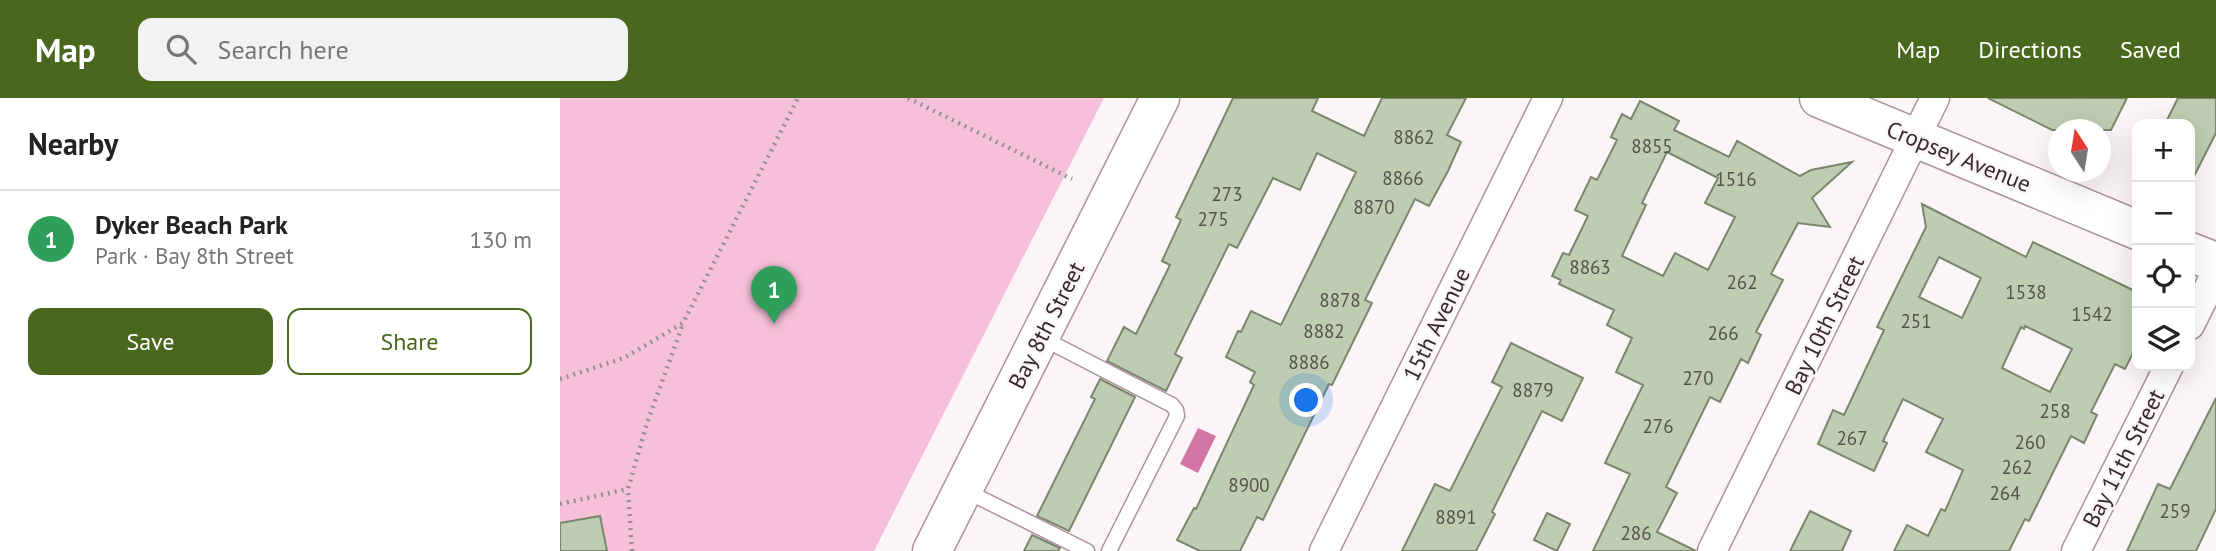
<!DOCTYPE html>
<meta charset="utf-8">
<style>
:root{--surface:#fff;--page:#f2f2f2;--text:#222;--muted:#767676;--line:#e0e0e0;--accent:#49681e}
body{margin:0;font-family:"PT Sans",sans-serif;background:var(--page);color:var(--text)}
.controls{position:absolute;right:21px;top:21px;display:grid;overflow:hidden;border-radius:14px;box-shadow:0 7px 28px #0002}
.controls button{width:63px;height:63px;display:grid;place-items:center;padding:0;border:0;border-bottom:2px solid var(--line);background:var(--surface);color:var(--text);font:35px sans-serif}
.compass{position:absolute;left:1488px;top:21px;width:63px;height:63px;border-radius:50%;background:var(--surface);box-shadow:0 7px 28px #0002;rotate:348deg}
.you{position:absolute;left:747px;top:303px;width:24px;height:24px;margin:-18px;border:5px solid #fff;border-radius:50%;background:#1a73e8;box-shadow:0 0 0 10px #1a73e833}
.badge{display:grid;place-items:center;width:46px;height:46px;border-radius:50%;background:var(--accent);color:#fff;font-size:23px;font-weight:700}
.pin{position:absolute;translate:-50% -58px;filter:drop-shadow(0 2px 4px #0008)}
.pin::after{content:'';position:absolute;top:37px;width:24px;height:21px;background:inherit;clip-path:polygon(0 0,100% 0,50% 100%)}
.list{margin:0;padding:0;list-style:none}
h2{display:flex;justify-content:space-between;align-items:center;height:91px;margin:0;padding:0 28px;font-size:30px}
h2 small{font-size:23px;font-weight:400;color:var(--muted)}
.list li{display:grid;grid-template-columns:46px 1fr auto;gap:21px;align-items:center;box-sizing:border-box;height:98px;padding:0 28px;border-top:2px solid var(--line)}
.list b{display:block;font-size:26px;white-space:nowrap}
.list p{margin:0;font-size:23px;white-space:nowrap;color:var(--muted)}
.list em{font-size:23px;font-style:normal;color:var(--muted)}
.actions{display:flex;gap:14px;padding:21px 28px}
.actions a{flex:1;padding:16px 0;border:2px solid var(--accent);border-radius:14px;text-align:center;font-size:24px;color:var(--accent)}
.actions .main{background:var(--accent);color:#fff}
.icon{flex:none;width:38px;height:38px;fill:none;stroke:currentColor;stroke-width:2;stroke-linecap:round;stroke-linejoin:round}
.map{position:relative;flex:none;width:1656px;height:453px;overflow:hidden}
header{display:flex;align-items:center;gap:42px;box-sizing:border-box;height:98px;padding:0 35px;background:var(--accent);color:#fff}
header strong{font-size:33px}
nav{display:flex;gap:38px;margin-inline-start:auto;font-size:24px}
.search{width:490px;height:63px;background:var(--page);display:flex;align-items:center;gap:18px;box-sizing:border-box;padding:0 24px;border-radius:14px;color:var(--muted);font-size:26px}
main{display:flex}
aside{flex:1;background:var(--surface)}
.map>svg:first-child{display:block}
.green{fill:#f7c0da}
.water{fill:#d277a5}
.building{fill:#becdb1;stroke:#7a876d;stroke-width:2;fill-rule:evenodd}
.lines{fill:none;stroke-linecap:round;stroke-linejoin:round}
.service-casing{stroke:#af909e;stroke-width:17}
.minor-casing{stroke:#af909e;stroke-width:31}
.secondary-casing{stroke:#af909e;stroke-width:41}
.path{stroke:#978e92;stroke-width:4.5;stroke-dasharray:2 5;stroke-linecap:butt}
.service{stroke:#fff;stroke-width:14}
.minor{stroke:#fff;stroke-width:28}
.secondary{stroke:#fff;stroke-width:38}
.labels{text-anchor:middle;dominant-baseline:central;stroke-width:5;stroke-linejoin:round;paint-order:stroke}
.number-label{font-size:19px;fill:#57524f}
.street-label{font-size:23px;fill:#35292e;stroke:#fcf5f8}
</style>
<header>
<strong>Map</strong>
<div class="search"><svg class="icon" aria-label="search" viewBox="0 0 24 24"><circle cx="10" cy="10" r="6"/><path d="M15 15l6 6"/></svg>Search here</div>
<nav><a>Map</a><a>Directions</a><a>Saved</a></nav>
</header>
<main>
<aside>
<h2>Nearby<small></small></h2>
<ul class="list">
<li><span class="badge" style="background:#2e9e5b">1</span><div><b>Dyker Beach Park</b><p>Park · Bay 8th Street</p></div><em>130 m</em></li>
</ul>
<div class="actions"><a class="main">Save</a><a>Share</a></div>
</aside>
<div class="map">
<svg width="1656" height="453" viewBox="0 0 1656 453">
<rect width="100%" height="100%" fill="#fcf5f8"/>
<path class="green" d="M0,0H544L314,453H0Z"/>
<path class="water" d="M638,330L656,338L638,375L620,366Z"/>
<path class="building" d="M673,0H758L752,13L804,38L822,0H906L887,37L901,44L888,73L869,108L855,101L805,202L812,205L772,287L769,286L703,422L697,419L680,453H640L617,442L634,410L636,411L694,287L690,284L695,274L666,259L678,233L681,234L691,213L721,227L796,74L757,55L740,92L713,80L677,150L669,146L615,256L622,260L606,293L547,263L564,229L576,236L610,167L602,163L621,122L616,119Z
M1428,0H1567L1551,32H1492Z
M1618,0H1656V35L1630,86V26H1605Z
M1080,3L1119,23L1114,32L1169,59L1177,43L1240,78L1251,72L1292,64L1252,100L1270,129L1238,125L1211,176L1223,182L1196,234L1201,237L1188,265L1181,261L1160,304L1150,299L1106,389L1117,395L1097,434L1136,453H1033L1070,376L1045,365L1083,287L1056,274L1072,240L1047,227L1054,212L999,186L1001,182L992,178L1003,155L1009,157L1028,118L1015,112L1031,79L1037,82L1057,42L1051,39L1062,16L1071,21ZM1107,54L1158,80L1145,105L1175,119L1148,172L1115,155L1103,178L1062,158L1086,107L1082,105Z
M1362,106L1466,159L1473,144L1577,194V247L1565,271L1555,266L1531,314L1537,317L1524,345L1511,338L1469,423L1465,421L1449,453H1334L1347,427L1368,438L1381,411L1385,413L1403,372L1366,354L1383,321L1343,301L1323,343L1327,345L1314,373L1258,346L1273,312L1284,317L1324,232L1317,229L1366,129ZM1379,159L1421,180L1402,220L1359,199ZM1465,228L1512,251L1490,294L1442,270L1461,229L1464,231Z
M951,245L1023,280L1002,323L982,313L932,414L935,416L916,453H842L875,386L890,393L942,289L932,284Z
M540,281L575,299L509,433L477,418L535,301L531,299Z
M1656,300V411L1636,453H1567L1598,386L1610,391Z
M1250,413L1291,433L1282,453H1230Z
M987,415L1010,426L997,453L974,442Z
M40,418L47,453H0V425Z
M472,437L500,450L498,453H464Z"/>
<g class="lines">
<defs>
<path id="service" d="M482,240L612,307L616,312L617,318L549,453
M404,392L527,453"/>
<path id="minor" d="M1630,227L1656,175
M764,453L988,0
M1152,453L1375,0
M1516,453L1609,268"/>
<path id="secondary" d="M1259,0L1577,132
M1630,154L1656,164
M372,453L600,0"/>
</defs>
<use href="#service" class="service-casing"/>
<use href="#minor" class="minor-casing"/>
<use href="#secondary" class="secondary-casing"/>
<path class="path" d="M348,0L512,81
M0,281L64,260L123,225L238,0
M0,406L68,391
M72,453L68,391L87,325L123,226"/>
<use href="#service" class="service"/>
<use href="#minor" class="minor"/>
<use href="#secondary" class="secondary"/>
</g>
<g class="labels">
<g class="number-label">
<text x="854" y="39">8862</text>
<text x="1092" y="48">8855</text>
<text x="843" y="80">8866</text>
<text x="1176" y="81">1516</text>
<text x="667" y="96">273</text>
<text x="814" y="109">8870</text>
<text x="653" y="121">275</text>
<text x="1030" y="169">8863</text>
<text x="1182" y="184">262</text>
<text x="1466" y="194">1538</text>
<text x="780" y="202">8878</text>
<text x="1532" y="216">1542</text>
<text x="1356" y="223">251</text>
<text x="764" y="233">8882</text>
<text x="1163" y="235">266</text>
<text x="749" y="264">8886</text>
<text x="1138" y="280">270</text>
<text x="973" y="292">8879</text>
<text x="1495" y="313">258</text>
<text x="1098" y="328">276</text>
<text x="1292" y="340">267</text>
<text x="1470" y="344">260</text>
<text x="1457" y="369">262</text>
<text x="689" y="387">8900</text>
<text x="1445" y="395">264</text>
<text x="1615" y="413">259</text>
<text x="896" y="419">8891</text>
<text x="1076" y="435">286</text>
</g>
<g class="street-label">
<text transform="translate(1399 58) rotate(22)">Cropsey Avenue</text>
<text transform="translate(876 226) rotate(-64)">15th Avenue</text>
<text transform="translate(486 227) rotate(-63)">Bay 8th Street</text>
<text transform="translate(1264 227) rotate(-64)">Bay 10th Street</text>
<text transform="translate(1563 360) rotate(-63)">Bay 11th Street</text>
</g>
</g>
</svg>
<div class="controls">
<button>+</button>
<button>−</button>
<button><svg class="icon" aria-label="locate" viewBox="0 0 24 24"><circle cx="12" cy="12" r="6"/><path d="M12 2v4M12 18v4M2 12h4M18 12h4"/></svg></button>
<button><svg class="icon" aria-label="layers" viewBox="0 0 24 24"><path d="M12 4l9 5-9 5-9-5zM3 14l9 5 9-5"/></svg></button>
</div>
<svg class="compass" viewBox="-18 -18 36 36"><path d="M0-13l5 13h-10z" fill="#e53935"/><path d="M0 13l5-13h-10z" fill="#767676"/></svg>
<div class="you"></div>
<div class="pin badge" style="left:214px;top:226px;background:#2e9e5b">1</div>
</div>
</main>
